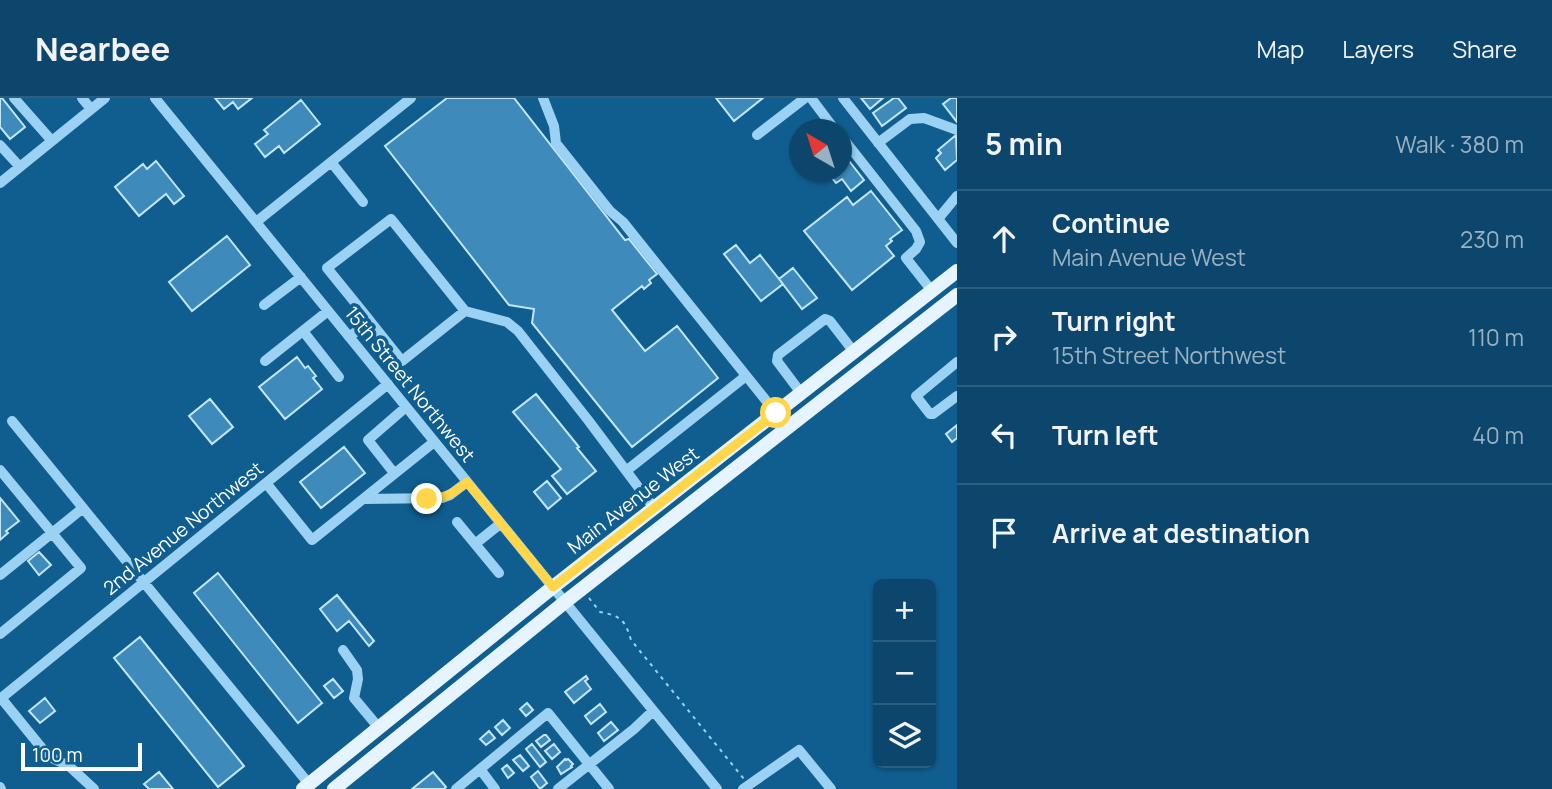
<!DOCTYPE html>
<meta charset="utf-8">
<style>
:root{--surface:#0c466c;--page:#154d72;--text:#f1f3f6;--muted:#9ab1c2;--line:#2c5e7f}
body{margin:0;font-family:Manrope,sans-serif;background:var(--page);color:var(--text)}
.controls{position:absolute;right:21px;bottom:21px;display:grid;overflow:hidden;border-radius:10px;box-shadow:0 2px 5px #0004}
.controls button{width:63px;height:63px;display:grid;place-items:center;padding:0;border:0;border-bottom:2px solid var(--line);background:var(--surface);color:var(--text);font:35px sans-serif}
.compass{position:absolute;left:789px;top:21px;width:63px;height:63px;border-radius:50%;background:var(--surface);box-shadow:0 2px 5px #0004;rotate:321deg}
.scale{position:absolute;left:21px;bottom:18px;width:121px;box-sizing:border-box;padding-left:7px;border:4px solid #fff;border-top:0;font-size:19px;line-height:24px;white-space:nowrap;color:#fff;-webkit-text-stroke:5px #105e90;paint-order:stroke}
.stop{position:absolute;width:21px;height:21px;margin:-16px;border:5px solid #ffd54a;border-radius:50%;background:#fff}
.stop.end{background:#ffd54a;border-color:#fff;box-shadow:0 2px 7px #0008}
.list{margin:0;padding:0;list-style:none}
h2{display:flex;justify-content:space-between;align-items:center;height:91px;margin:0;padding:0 28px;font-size:30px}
h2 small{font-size:23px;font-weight:400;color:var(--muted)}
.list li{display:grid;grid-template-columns:46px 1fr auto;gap:21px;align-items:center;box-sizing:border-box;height:98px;padding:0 28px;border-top:2px solid var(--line)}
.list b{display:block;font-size:26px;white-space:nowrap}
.list p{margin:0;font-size:23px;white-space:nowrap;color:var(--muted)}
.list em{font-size:23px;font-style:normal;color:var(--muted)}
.icon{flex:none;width:38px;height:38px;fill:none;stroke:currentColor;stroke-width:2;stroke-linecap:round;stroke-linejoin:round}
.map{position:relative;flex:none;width:957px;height:691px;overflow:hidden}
header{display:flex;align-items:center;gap:42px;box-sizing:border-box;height:98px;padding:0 35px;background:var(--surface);border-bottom:2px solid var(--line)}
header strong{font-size:33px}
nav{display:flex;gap:38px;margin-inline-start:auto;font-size:24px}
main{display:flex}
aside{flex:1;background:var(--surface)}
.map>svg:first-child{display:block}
.building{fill:#3e8bbb;stroke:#c2e7fd;stroke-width:2}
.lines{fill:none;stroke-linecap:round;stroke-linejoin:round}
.path{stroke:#9bd2f3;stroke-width:2;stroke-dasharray:3.5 5;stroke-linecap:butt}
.minor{stroke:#9bd2f3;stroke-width:10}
.major{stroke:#e6f4ff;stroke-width:14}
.route{stroke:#ffd54a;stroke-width:9}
.labels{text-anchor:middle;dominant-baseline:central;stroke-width:7;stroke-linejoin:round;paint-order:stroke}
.street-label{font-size:19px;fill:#fff;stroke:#105e90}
</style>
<header>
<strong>Nearbee</strong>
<nav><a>Map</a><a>Layers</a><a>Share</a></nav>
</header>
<main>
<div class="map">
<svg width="957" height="691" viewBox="0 0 957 691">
<rect width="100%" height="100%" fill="#105e90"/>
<path class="building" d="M0,0H2L25,29L10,41L0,29Z
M215,0H252L238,11L233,4L224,11Z
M447,0H514L625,142L629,141L657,176L649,182L651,185L644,191L642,188L612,212L645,253L677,228L718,280L632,349L532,225L534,211L509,207L385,48Z
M716,0H763L734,23Z
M861,0H883L870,11Z
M894,0H898L906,10L882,28L873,15Z
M951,0H957V24L943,6Z
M301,2L320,26L284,55L279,48L265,59L255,46L268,36L264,32Z
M956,37L957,62L945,72L936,60L941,55L938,52Z
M842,54L864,82L851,93L842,81L836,85L827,74H842Z
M156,63L184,98L174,106L166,96L139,118L115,89L143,66L147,71Z
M871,93L902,132L890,141L892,143L886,148L894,158L852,192L804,133L847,99L853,107Z
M227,138L250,167L192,213L169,184Z
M736,147L750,165L760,157L783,186L761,203L724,156Z
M793,170L817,200L802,211L779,181Z
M297,259L305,270L308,268L316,278L313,280L322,291L285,321L259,289Z
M536,296L579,349L577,350L596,373L567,396L552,378L561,371L513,314Z
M210,301L233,329L212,346L189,318Z
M957,327V340L952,344L946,336Z
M344,349L365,375L321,410L300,384Z
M547,383L561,400L548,411L534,394Z
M0,400L19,423L6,433L8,435L0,442Z
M39,454L51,467L39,477L28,463Z
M218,475L322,605L298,625L194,495Z
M337,497L374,543L369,548L349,523L337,533L320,511Z
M140,539L244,668L218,689L114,560Z
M586,578L588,581L585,583L591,591L574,605L565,594Z
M333,581L343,593L334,600L324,588Z
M45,600L55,613L40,625L29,613Z
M527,605L533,612L526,618L520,611Z
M600,606L606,614L591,626L585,618Z
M503,622L510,630L502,637L495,629Z
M611,624L618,632L604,643L598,635Z
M489,633L495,640L486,647L480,641Z
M544,637H546L550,642L541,649L536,643Z
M532,646L546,664L540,669L526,651Z
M554,646L560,654L552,661L545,653Z
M520,657L529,668L523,673L513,662Z
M565,661L566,662L568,661L573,666L571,668L572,669L561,676L557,669Z
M507,667L514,675L508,680L502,671Z
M538,673L547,685L540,691L531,679Z
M159,674L173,691H149L144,686Z
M433,674L446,689L444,691H412Z"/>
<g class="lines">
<path class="path" d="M589,500L600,514C621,518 625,522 631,542L744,681"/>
<path class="minor" d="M14,0L52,43
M82,0L91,11
M155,0L717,691
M543,0L554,28L556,45L610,113L623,124L776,315
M811,0L835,32
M843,0L957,145
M757,37L805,0
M842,39L916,133L920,144L916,151L906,160L932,193
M878,45L910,21L924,20L957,32
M0,47L20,69
M331,64L363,104
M0,85L105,0
M938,121L957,98
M256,124L411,0
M264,207L301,179
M370,223L327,170L391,121L465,213
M303,233L339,279
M349,239L370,223L402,263L465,213L507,224L518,233L588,322L654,410
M265,263L328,213
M957,264L916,298L930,316H933L957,298
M801,295L777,263L778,257L825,221L830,223L854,254
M0,372L81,470L0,536
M626,373L746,278
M394,375L368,342L406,309
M266,385L312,442L434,344
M363,401L442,400L450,397L467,384
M83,410L309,686
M457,424L499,475
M475,446L500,426
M0,477L83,410L12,323
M343,552L357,572L358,581L354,600L379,630
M1,600L45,654L54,661L69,668L94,691
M0,601L388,286
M480,671L495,691
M0,689L1,691
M456,691L548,615L609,691
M558,691L634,631L653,613
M743,691L799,652L831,691"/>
<path class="major" d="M303,691L553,489L957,173
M334,691L565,504L957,197"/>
</g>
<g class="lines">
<path class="route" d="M427,401C446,400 452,396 467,384L553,489L776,315"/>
</g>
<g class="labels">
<g class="street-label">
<text transform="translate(410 286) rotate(51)">15th Street Northwest</text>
<text transform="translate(633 402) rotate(-38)">Main Avenue West</text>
<text transform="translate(183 430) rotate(-39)">2nd Avenue Northwest</text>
</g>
</g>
</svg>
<div class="controls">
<button>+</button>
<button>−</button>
<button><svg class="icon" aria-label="layers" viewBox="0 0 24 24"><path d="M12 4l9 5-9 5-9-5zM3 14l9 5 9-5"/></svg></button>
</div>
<svg class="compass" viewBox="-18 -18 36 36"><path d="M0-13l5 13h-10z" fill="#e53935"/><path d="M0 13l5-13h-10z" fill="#9ab1c2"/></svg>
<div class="scale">100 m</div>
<div class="stop" style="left:776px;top:315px"></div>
<div class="stop end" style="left:427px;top:401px"></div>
</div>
<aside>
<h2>5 min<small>Walk · 380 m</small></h2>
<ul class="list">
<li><svg class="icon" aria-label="ahead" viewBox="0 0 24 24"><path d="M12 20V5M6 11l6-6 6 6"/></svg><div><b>Continue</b><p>Main Avenue West</p></div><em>230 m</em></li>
<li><svg class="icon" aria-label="right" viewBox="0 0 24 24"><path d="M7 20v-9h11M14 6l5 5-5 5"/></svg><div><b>Turn right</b><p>15th Street Northwest</p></div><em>110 m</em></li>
<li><svg class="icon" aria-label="left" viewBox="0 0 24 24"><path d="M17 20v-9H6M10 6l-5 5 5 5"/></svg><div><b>Turn left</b></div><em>40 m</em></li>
<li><svg class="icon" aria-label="arrive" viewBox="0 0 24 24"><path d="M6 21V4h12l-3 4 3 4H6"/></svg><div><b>Arrive at destination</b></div></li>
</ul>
</aside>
</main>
